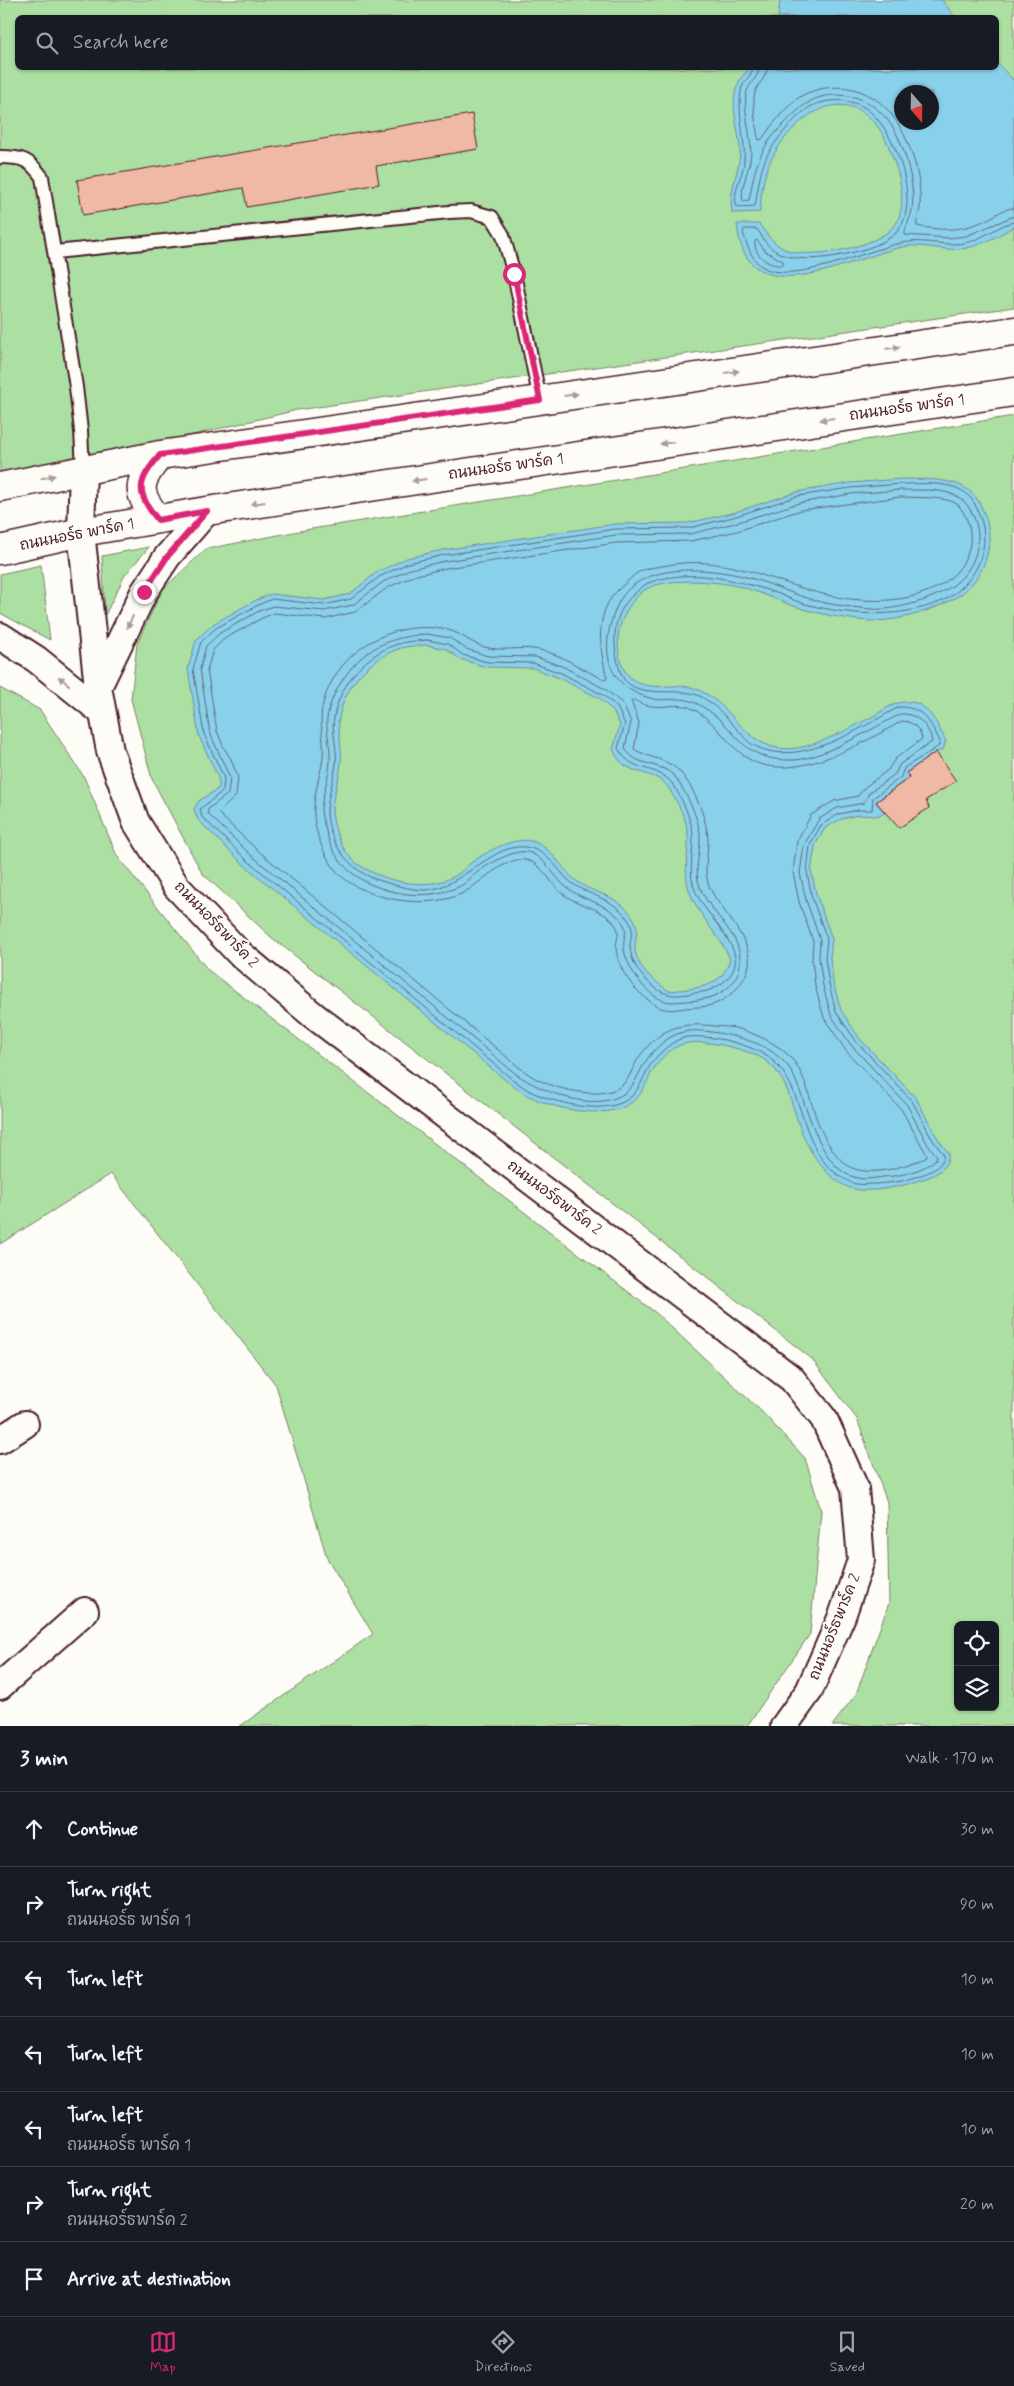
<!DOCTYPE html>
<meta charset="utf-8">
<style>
:root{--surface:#171b24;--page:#20242c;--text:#f1f3f6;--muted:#9ea1a6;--line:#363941;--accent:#db2777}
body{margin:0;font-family:Mynerve,"Playpen Sans Thai",sans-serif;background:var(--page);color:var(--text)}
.controls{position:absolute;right:15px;bottom:15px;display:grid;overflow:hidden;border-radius:8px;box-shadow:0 1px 4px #0004}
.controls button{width:45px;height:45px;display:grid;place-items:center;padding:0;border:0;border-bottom:1px solid var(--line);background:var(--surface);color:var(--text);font:25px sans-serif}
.compass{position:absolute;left:894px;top:85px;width:45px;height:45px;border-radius:50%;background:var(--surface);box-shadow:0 1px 4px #0004;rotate:160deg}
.stop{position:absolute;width:15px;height:15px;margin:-11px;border:4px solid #db2777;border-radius:50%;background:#fff}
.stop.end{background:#db2777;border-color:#fff;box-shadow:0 1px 5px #0008}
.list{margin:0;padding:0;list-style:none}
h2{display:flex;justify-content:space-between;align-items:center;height:65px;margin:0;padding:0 20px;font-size:21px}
h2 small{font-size:16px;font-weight:400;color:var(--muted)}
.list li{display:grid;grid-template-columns:32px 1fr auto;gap:15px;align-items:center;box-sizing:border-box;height:75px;padding:0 20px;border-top:1px solid var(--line)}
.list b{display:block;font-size:19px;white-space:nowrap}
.list p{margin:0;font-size:16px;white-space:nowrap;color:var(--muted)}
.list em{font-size:16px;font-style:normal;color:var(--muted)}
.icon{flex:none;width:28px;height:28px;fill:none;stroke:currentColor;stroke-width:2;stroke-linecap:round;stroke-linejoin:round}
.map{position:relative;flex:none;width:1014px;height:1726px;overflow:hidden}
.search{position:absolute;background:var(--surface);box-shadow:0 1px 4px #0004;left:15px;right:15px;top:15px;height:55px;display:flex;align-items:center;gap:12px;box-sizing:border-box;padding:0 18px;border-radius:8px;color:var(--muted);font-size:19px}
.sheet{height:590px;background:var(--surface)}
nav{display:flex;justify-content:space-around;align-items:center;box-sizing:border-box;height:70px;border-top:1px solid var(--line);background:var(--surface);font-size:14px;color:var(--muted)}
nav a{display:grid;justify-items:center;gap:2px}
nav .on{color:var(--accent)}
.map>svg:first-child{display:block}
.green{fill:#ace0a2;stroke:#7b8066;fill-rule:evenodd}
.water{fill:#89d1eb;stroke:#708a9e;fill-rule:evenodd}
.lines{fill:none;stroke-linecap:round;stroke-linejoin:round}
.shore{stroke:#636678;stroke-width:1}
.building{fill:#f0b9a5;stroke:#4a1f2b}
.lane-casing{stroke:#4a1f2b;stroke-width:16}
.street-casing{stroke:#4a1f2b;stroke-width:30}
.secondary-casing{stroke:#4a1f2b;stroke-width:31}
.lane{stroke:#fdfcf7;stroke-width:12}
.street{stroke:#fdfcf7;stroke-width:26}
.secondary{stroke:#fdfcf7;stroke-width:28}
.oneway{fill:#ac999b}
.route{stroke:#db2777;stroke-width:6}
.labels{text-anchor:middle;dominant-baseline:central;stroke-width:4;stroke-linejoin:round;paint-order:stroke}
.street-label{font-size:15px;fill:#4a1f2b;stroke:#fdfcf7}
</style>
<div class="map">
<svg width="1014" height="1726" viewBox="0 0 1014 1726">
<rect width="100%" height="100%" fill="#fdfcf7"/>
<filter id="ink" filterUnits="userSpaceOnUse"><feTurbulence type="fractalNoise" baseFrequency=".02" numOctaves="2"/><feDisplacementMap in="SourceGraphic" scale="10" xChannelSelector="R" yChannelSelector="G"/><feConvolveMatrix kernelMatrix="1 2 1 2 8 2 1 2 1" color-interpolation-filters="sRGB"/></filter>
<g filter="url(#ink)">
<path class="green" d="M0,0H1014V307L297,410L0,481ZM18,18H996V68H18ZM902,92H932V122H902Z
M1014,416V1726H832L856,1694L889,1603L887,1502L857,1419L812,1359L271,937L202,873L152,779L131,699L137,644L162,590L206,549L299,531ZM958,1625H995V1707H958Z
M149,547L125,575L105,615L102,556Z
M41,565L50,640L0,613V574Z
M0,688L40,710L84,777L117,856L208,970L656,1313L761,1411L805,1458L821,1511L810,1634L747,1726H240L373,1634L327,1558L276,1385L111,1174L0,1244Z"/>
<path class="water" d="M780,0H942L955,17H778Z
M997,63L1014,81V226C996,238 970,252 947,249C932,248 918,244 902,247C850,258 745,319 737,224H759C768,236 775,246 789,251C814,259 887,246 898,220C905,203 901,181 895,164C889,147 884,131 870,118C833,84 788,125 771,160C763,176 761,194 760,212L732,213C728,189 739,175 740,152C740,132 729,106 737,87C739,79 745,73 750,68H996ZM932,92V122H902V92Z
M900,479C931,480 968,475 982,508C986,517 989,526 989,537C990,561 976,586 955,598C932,611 902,620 875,621C853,621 827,615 806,610C785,604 766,594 745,588C722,581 670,577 648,588C635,595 626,610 621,623C616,637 617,663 628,675C646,695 673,681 694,688C735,702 745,756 797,748C822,744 848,729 870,718C883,711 895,700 911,702C929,704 938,726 946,741L943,750L936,752L910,777L876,802L885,813L876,816L858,815L841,819L825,828L815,846L811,871L817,897L832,939L830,958L833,983L841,1010L860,1039L916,1098L938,1139L949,1154C945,1174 932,1176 914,1182C901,1187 868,1193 854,1189C828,1183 807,1149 799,1125C790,1099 785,1070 758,1056C740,1048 708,1040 688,1043C675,1044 662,1057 655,1067C648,1077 645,1090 636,1099C613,1122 557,1110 531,1097C523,1094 516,1088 509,1083L243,864L198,820L194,809L199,801L219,788V780L199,736L188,669L196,640L213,624L254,601L271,594L324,600L350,594L377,572L407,558L443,550L615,524L688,523L732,513L797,492L850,483ZM427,645L446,649L460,659L486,667L533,668L559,678L599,698L613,711L620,725L613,749C615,753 617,759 621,762C633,775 658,772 668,787C676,800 688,820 688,836C689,855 683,871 689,890C697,915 720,935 730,959C722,989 696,988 669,991C654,981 634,966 635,945C636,933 640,927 632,916C616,892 591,895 573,878C561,867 551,848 535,842C516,835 488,851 472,862C466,866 461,873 455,876C425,892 380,881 355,862C342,852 333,827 332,811C332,795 340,779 341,763C343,749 337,729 339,718C345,685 369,659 401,648C408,646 419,646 427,645Z"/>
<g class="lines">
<path class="shore" d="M753,68C752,76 742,82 741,91C737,114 746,139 744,162C743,177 731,192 737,207L755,206C758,190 759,174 766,158C773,143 796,115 810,107C826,98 853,98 868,110C895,130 923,205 896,233C882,246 854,253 836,256C815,260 784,262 768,245C763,240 761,234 757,229H744L743,233C747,245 751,258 761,266C791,287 869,249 901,243C924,238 946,248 969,242C983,238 1003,223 1014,222
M759,68C759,77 750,82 747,91C742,107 751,134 751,152C751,167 739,188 743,201L749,200C752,185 754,170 761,155C766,143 776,132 786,122C806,101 819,92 849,96C869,99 883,112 894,129C905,148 916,188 912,210C911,218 904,229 905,235L949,238L966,236L1014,216
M767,68C766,79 758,83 755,92C752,101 756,132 759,140L762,139C772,125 787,104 803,95C817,88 832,86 848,88C888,95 906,131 916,167C919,180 921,195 920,208C919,215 916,220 917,226C942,231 963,231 986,220C995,216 1003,208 1014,208
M758,241L765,251L783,261V265C770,267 753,256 755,241Z
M901,484C920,484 948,481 964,492C972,497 976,506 979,514C995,552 970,593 932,605C891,618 850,615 809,605C799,603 789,598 779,594C738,580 691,567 648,583C643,585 638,591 634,594C611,615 612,644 620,671C628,699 669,689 690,693C708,696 725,716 737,729C742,734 747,742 753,745C798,770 860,728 899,707C924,707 929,721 940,741L939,746L904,768L901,777L873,798L872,810H858L839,814L821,825L810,845L807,872L812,898L827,939L825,958L829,984L836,1012L856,1041L912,1101L934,1142L944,1155C942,1170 925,1173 913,1178C901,1182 888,1183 876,1184C870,1184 863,1185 857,1184C852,1184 847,1180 843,1178C794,1151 810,1077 760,1052C740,1042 710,1035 687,1037C673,1039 659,1053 651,1064C644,1074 641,1087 632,1096C610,1117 559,1104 534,1093C526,1090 519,1083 512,1079L247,860L202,817L200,809L223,791L224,778L204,734L193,669L201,642L216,628L256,606L272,599L324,605L351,599L379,577L408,563L444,555L615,529L689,528L733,517L798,496L850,488Z
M901,490C929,491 960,485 973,515C976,523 978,529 978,537C978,560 965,579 946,590C928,601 893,611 871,609C850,607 827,605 807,598C787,592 767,582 746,577C708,567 636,561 617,606C600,644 603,686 650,698C671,704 679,692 703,707C741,730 739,762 795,760C824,758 874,727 901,714C916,713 930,726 932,742L900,764L895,774L869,793L864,803L837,808L819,819L804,845L800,873L806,900L820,940L819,958L823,986L831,1015L851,1045L907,1105L928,1145L937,1156L936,1159C923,1171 901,1176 883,1177C876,1178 865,1180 857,1178C816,1169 808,1099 790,1069C785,1061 772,1051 764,1047C748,1038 702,1027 683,1032C668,1036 654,1048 646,1061C639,1071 635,1086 625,1093C594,1114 543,1092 516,1074L251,855L208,814V809L228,794L230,778L210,733L200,669L206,646L220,633L259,611L273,606L324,611L353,605L383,582L410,569L445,561L616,535L690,534L735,523L799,503L851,494Z
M901,497C915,498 946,496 957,504C962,508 964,514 967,520C979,551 957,580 929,591C902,602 871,602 843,598C778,588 732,551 662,566C655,567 647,568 640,571C633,575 626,583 620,588C594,611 599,648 607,677L606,680C583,671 560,652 534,649C519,647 504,651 489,648C471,645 462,633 448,630C397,619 345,645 326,694C315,722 327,738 322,764C319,779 314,794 314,809C313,830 325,860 340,875C368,901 429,910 463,893C478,885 506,856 525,860C542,862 551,885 563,894C578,906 609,909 617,928C620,934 616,941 616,947C617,972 639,997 661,1008C669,1011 678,1009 686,1008C695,1007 704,1007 712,1005C731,999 752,977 749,956C745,933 724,913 713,894C699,870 711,855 707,831C704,813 693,786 680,772C669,759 648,758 634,749L639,723L631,701L634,700C639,702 645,706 652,706C663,708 678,703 689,707C712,717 724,740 743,755C786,789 863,743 902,721C913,721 921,730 922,739L895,759L888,770L865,787L858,796L834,801L811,815L797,841L793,872L799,902L813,941L812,959L815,986L824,1018L846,1051L901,1109L927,1155L926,1158C906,1165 881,1175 859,1170C839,1167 823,1137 817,1120C810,1101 807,1080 795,1063C784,1047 763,1037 745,1031C736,1027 725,1027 715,1026C681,1022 661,1027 640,1056C633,1065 631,1077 622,1085C606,1101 558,1090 539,1080C532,1077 526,1072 520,1068L256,849L218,813L236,796L238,778L231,759L224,748L217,731L207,670L213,650L224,639L262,618L275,613L325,619L355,612L387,588L413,576L446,568L616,543L691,541L737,531L801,510Z
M427,634L450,638L466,649L488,656L536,657L564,667L605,689L622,703L631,722L625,748C635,768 663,761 676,778C686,793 698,816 700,834C701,852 693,870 700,887C707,906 724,921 734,938C747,962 739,987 712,997C700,1001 683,1001 671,1002C649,1001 626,968 624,948C622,939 629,932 623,923C609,902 584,902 566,887C554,877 546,859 531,853C517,847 491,863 479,871C472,876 466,884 458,887C430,899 398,896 370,884C345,872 331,854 325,827C323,821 321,815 321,809C323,793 329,777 330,761C331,746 326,733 327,719C328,707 334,694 340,684C361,649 388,637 427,634Z
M427,640L448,644L463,655L487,662L533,663L561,673L603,695L617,707L625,724L618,748C631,773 653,764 670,781C679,790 694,825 693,838C693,856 688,873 695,890C703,911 732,937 735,957C738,975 717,990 702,992C681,994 670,1000 653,986C641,977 630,961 630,946C630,936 635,930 629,921C616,899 592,897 573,884C563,877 557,865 548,858C506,821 470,887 426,890C410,890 390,884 375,879C348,869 327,840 327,810C328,794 334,779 336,764C338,748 331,731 334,717C340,683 367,652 401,643C409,641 419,641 427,640Z"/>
</g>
<path class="building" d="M472,114L478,149L376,166L379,184L247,207L243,188L83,215L77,180Z
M936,752L956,781L926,800L929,808L899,828L876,802L910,777L906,773Z"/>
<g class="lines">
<defs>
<path id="lane" d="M0,157C22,157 29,159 42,177L76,387L81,431L83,469
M55,252L449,212L471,211L492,217L503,235L514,274L540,400"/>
<path id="street" d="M83,469L81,532L98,687L110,751L136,822L176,886L238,952L313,1015L792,1379L824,1419L855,1488L861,1560L842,1616L809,1691L784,1726
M0,636L36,659L102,712
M98,687L144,592L167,557L207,511
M0,1440L25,1424
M0,1686L85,1611"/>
<path id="secondary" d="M0,487L160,455L1014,331
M158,519C135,492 137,482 160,455
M0,550L81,532L207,511L1014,392"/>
</defs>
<use href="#lane" class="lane-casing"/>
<use href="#street" class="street-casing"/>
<use href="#secondary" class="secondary-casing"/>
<use href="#lane" class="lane"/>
<use href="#street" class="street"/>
<use href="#secondary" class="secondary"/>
</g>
<defs><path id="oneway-solid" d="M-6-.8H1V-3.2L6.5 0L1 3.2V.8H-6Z" transform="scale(1.25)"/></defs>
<g class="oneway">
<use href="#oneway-solid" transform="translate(893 348) rotate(-8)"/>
<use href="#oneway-solid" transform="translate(732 372) rotate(-8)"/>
<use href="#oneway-solid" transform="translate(571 395) rotate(-8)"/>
<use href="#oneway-solid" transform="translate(827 419) rotate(172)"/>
<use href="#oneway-solid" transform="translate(667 443) rotate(172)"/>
<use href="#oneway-solid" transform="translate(48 477) rotate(-12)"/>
<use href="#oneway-solid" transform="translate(419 480) rotate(172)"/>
<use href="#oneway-solid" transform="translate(258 503) rotate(172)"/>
<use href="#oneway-solid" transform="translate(130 622) rotate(116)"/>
<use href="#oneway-solid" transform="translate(64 681) rotate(-142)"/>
</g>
</g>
<g class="lines" filter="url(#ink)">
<path class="route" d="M144,592L167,557L207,511L158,520C135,492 137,482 160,455L540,400L514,274"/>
</g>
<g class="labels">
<g class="street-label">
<text transform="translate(907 408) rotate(-8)">ถนนนอร์ธ พาร์ค 1</text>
<text transform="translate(506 467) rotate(-8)">ถนนนอร์ธ พาร์ค 1</text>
<text transform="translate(77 535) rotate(-11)">ถนนนอร์ธ พาร์ค 1</text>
<text transform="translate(216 925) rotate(46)">ถนนนอร์ธพาร์ค 2</text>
<text transform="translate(554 1198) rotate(37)">ถนนนอร์ธพาร์ค 2</text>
<text transform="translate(835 1627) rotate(-68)">ถนนนอร์ธพาร์ค 2</text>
</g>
</g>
</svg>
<div class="controls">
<button><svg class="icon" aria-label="locate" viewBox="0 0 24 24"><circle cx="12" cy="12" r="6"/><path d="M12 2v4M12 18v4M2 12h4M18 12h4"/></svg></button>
<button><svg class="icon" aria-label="layers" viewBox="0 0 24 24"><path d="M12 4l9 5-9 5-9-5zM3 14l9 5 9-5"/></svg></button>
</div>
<svg class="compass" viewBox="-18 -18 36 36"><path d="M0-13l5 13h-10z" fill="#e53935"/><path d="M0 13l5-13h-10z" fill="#9ea1a6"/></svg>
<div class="stop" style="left:514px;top:274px"></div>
<div class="stop end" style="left:144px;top:592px"></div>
<div class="search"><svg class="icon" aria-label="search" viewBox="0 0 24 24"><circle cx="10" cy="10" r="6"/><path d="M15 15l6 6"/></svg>Search here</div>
</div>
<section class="sheet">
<h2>3 min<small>Walk · 170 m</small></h2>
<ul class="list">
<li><svg class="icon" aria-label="ahead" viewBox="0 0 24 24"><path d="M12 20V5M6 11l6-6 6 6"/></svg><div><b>Continue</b></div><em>30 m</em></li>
<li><svg class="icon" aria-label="right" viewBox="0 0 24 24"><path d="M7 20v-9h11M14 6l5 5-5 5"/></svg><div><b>Turn right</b><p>ถนนนอร์ธ พาร์ค 1</p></div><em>90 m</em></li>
<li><svg class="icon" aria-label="left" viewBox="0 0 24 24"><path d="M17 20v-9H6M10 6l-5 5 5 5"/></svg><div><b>Turn left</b></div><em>10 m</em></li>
<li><svg class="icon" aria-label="left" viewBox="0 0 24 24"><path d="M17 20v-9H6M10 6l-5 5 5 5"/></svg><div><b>Turn left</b></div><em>10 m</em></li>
<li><svg class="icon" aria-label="left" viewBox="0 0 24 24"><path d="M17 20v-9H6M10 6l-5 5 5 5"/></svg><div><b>Turn left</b><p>ถนนนอร์ธ พาร์ค 1</p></div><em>10 m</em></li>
<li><svg class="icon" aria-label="right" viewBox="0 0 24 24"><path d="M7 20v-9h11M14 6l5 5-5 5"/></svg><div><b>Turn right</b><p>ถนนนอร์ธพาร์ค 2</p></div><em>20 m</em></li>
<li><svg class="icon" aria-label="arrive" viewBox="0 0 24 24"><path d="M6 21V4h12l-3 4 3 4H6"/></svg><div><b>Arrive at destination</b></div></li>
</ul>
</section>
<nav>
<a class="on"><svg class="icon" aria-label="map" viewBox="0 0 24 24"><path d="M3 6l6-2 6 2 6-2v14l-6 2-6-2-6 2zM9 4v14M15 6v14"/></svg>Map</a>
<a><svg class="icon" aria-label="directions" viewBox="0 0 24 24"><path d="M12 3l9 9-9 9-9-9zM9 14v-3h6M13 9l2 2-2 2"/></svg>Directions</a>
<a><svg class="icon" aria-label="saved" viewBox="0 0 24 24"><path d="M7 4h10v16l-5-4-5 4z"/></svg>Saved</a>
</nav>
